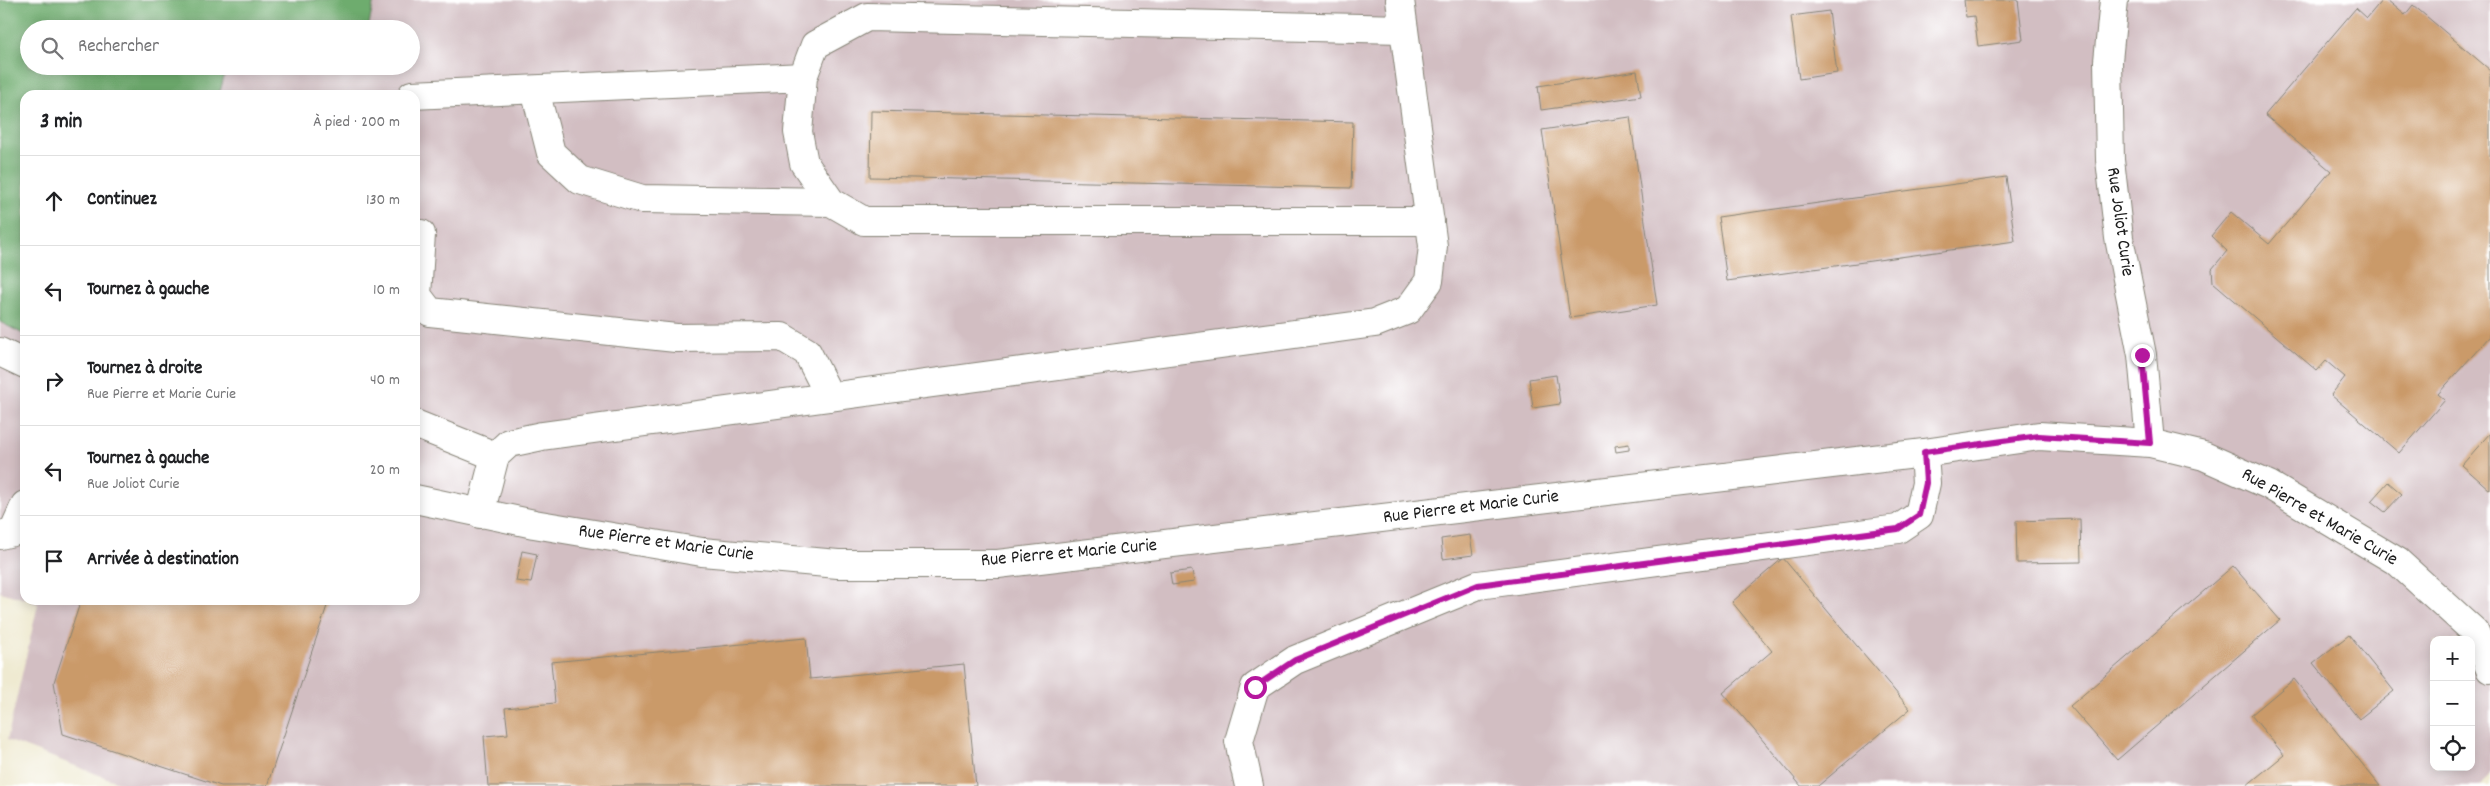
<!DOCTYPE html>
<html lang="fr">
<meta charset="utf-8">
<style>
:root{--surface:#fff;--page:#f2f2f2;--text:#202124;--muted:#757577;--line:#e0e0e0}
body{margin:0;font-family:Dekko,sans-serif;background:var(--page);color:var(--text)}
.controls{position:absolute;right:15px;bottom:15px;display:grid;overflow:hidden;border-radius:10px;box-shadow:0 2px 12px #0003}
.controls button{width:45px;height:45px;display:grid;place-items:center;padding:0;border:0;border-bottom:1px solid var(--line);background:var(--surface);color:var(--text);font:25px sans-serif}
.stop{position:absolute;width:15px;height:15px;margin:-11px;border:4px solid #b5179e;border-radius:50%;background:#fff}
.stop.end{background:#b5179e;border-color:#fff;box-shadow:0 1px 5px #0008}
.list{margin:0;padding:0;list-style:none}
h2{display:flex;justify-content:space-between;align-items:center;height:65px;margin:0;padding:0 20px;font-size:21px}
h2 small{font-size:16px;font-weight:400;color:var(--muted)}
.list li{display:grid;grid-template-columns:32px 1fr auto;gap:15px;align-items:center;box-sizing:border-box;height:90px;padding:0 20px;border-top:1px solid var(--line)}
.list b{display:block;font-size:19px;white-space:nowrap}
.list p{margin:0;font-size:16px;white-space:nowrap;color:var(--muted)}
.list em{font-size:16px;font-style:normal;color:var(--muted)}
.icon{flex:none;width:28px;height:28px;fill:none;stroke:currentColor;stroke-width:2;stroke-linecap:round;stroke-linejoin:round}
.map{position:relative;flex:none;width:2490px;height:786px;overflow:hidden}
.search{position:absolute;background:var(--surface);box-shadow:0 2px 12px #0003;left:20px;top:20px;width:400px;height:55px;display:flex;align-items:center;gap:12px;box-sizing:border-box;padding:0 18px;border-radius:28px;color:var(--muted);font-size:19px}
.panel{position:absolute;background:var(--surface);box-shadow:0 2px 12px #0003;left:20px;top:90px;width:400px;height:515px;border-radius:15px}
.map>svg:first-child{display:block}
.industrial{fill:#d2bec2;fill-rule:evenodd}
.forest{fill:#6eac6e;stroke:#456445}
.building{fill:#ca9a69}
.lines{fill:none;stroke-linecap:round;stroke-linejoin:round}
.minor-casing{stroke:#868376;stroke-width:30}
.minor{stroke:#fff;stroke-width:28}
.route{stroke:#b5179e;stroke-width:6}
.labels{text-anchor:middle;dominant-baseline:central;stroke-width:4;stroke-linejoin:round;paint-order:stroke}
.street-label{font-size:19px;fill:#1c1c1c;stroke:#fff}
</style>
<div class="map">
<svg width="2490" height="786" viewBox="0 0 2490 786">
<rect width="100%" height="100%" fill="#fff"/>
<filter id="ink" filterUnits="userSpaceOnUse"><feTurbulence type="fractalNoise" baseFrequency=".02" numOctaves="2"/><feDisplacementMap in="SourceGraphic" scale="10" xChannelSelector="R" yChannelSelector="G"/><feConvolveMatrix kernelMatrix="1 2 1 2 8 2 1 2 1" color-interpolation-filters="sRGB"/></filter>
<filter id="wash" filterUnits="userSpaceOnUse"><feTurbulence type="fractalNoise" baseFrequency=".0096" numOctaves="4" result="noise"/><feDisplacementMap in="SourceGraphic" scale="20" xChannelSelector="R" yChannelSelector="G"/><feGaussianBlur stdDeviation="1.12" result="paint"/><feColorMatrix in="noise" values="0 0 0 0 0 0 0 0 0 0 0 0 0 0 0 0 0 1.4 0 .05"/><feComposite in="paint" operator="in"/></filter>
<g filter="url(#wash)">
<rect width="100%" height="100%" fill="#efead1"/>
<path class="industrial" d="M374,0H2490V774L2480,786H128L7,740L38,604L27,600H415V95H219L227,66H411V29H368ZM2434,640H2471V767H2434Z
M0,322L25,335V599L0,592Z"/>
<path class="forest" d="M0,0H374L368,29H29V66H227L219,95H25V335L0,322Z"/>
<g id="blocks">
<path class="building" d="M1964,0H2018L2023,40L1978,46L1974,16L1966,17Z
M2382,0H2387L2405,15L2413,5L2490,70V336L2438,394L2445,400L2399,453L2331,395L2345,377L2326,361L2317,371L2213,282L2212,269L2227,251L2211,236L2231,212L2269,244L2331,171L2265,115L2356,8L2367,18Z
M1829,11L1837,73L1799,79L1791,16Z
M1637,71L1641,96L1541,110L1538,86Z
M871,111L1353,122L1351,188L870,177Z
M1630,117L1657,305L1570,318L1542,130Z
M2006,177L2015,241L1727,281L1718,217Z
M1556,375L1560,404L1533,408L1529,379Z
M2490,433V490L2462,465Z
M1629,444V450L1616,452L1615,446Z
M2388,482L2402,494L2385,512L2371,501Z
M2080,519L2081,562L2017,563L2016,521Z
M1470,535L1473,555L1443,559L1441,539Z
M522,551L537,554L531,583L516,581Z
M1783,558L1910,709L1818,786H1801L1723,693L1772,651L1732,602Z
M2233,566L2280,620L2117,760L2070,706Z
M1192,570L1194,582L1172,585L1170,573Z
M81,600H329L267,786H221L63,734L54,682Z
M2349,635L2394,691L2359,719L2313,663Z
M806,638L810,679L964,664L976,786H488L484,736L508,734L505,708L555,703L551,662Z
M2294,679L2380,786H2246L2284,755L2251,715Z"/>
</g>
</g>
<g filter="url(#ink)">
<use href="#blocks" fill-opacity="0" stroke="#868376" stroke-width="1"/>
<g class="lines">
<defs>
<path id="minor" d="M2114,0L2108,61L2110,160L2119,238L2142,355L2150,443
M1404,29L867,17L815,45L803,77L798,132L804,163L831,202L864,221H1430
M535,90L551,153L580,180L642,199L831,202
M412,95L803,77
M421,234L417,295L430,312L676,338L782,337L807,352L830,397
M0,352L25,364
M415,424L495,456
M415,499L534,524L702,552L838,564H998L1924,453L2039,436L2150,443L2204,456L2269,485L2398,562L2475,632L2490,669
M480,514L495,456L509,443L542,436L1375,323L1408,310L1429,281L1433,246L1400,0
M0,535L13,532L25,505
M1249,786L1239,741L1255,687L1295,660L1478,585L1898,529L1919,515L1926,483L1924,453"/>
</defs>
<use href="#minor" class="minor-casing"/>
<use href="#minor" class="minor"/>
</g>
</g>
<g class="lines" filter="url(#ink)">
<path class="route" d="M1255,687L1295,660L1478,585L1898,529L1919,515L1926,483L1924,452L2039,436L2150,443L2142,355"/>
</g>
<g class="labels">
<g class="street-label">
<text transform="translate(2119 222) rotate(82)">Rue Joliot Curie</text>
<text transform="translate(1471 508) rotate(-7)">Rue Pierre et Marie Curie</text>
<text transform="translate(2319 518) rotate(30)">Rue Pierre et Marie Curie</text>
<text transform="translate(666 544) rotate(8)">Rue Pierre et Marie Curie</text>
<text transform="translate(1069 554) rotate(-5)">Rue Pierre et Marie Curie</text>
</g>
</g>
</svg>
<div class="controls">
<button>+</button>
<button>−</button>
<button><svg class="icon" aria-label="locate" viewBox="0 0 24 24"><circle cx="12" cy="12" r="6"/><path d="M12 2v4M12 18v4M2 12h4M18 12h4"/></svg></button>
</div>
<div class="stop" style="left:1255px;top:687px"></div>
<div class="stop end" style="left:2142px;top:355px"></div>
<div class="search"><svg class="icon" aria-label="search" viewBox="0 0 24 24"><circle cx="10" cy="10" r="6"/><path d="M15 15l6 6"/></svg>Rechercher</div>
<section class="panel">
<h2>3 min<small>À pied · 200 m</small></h2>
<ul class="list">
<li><svg class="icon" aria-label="ahead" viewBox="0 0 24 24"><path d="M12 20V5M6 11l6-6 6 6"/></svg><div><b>Continuez</b></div><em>130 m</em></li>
<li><svg class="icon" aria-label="left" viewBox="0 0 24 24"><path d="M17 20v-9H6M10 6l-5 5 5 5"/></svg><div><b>Tournez à gauche</b></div><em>10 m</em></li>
<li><svg class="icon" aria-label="right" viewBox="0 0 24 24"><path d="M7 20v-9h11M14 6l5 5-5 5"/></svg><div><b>Tournez à droite</b><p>Rue Pierre et Marie Curie</p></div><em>40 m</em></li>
<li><svg class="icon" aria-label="left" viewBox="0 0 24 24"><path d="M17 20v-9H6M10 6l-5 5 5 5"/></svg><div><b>Tournez à gauche</b><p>Rue Joliot Curie</p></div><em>20 m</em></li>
<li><svg class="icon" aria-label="arrive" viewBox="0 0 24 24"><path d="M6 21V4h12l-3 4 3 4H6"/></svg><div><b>Arrivée à destination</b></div></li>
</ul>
</section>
</div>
